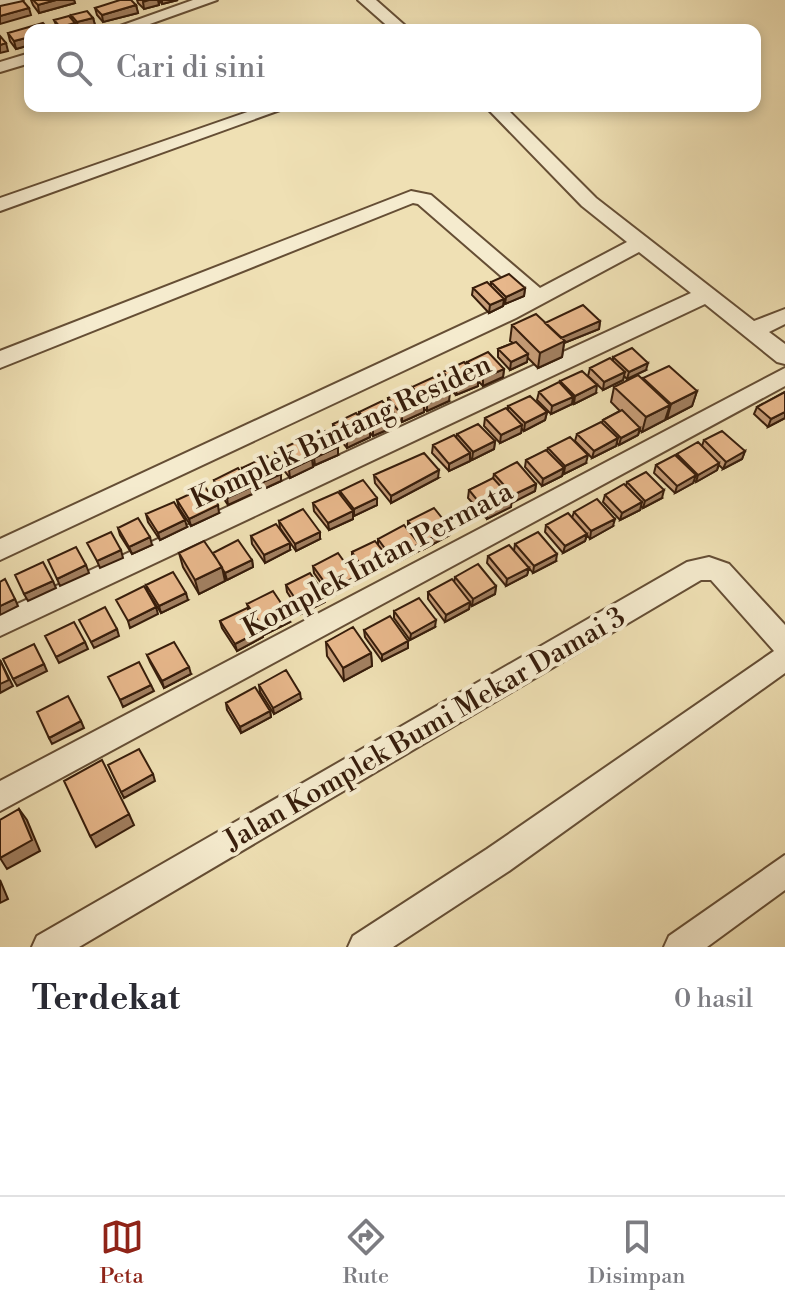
<!DOCTYPE html>
<html lang="id">
<style>
:root{--surface:#fff;--page:#f7f7f7;--text:#2b2b33;--muted:#7c7c81;--line:#e1e1e2;--accent:#8f2418}
body{margin:0;font-family:"Libre Bodoni",serif;background:var(--page);color:var(--text)}
.list{margin:0;padding:0;list-style:none}
h2{display:flex;justify-content:space-between;align-items:center;height:104px;margin:0;padding:0 32px;font-size:34px}
h2 small{font-size:26px;font-weight:400;color:var(--muted)}
.icon{flex:none;width:44px;height:44px;fill:none;stroke:currentColor;stroke-width:2;stroke-linecap:round;stroke-linejoin:round}
.map{position:relative;flex:none;width:785px;height:947px;overflow:hidden}
.search{position:absolute;background:var(--surface);box-shadow:0 4px 12px #0003;left:24px;right:24px;top:24px;height:88px;display:flex;align-items:center;gap:20px;box-sizing:border-box;padding:0 28px;border-radius:16px;color:var(--muted);font-size:30px}
.sheet{height:248px;background:var(--surface)}
nav{display:flex;justify-content:space-around;align-items:center;box-sizing:border-box;height:112px;border-top:2px solid var(--line);background:var(--surface);font-size:22px;color:var(--muted)}
nav a{display:grid;justify-items:center;gap:4px}
nav .on{color:var(--accent)}
.map>svg:first-child{display:block}
.lines{fill:none;stroke-linecap:round;stroke-linejoin:round}
.street-casing{stroke:#654e35;stroke-width:4}
.street{fill:#f5ebce;fill-rule:evenodd}
.wall{fill:#c79d78;stroke:#371d0b;stroke-width:2}
.shaded-wall{fill:#a28061;stroke:#371d0b;stroke-width:2}
.building{fill:#e7b78b;stroke:#371d0b;stroke-width:2}
.labels{text-anchor:middle;dominant-baseline:central;stroke-width:8;stroke-linejoin:round;paint-order:stroke}
.street-label{font-size:28px;fill:#371d0b;stroke:#f5ebce}
</style>
<div class="map">
<svg width="785" height="947" viewBox="0 0 785 947">
<rect width="100%" height="100%" fill="#efe0b4"/>
<filter id="stains"><feTurbulence type="fractalNoise" baseFrequency=".0025" numOctaves="4"/><feColorMatrix values="0 0 0 0 .2 0 0 0 0 .09 0 0 0 0 .02 0 0 0 .5 -.17"/></filter>
<radialGradient id="worn" r=".72"><stop offset=".6" stop-color="#630" stop-opacity="0"/><stop offset="1" stop-color="#630" stop-opacity=".3"/></radialGradient>
<g class="lines">
<defs>
<path id="street" d="M0,0H23L0,9Z
M193,0H217L133,30H109Z
M358,0H376L410,30H392Z
M30,53V63L0,72V62Z
M265,106H291L0,211V198Z
M485,106H504L596,198L754,321L785,309V324L769,332L785,344V364L777,362L705,304L0,636V612L691,293L639,252L516,318L0,560V539L524,296L418,204L413,203L0,368V351L411,191L431,195L540,288L627,242L582,206Z
M785,368V386L0,811V781Z
M709,557L729,564L785,625V673L509,871L393,947H348L353,936L487,849L774,651L711,580H701L79,947H32L37,936L687,562Z
M785,855V890L707,947H664L669,936Z"/>
</defs>
<use href="#street" class="street-casing"/>
<use href="#street" class="street"/>
</g>
<path class="wall" d="M31,0H74L75,3L39,13L33,5Z
M137,0H178L162,4L159,0V5L144,9L138,3Z
M136,5L138,13L103,22L97,15L95,8Z
M71,15L93,18L95,25L79,30L76,26L77,30H58L54,20L72,19Z
M30,30V45L16,49L10,41L8,33Z
M491,282L525,288L524,296L505,304L504,303L503,306L489,313L472,295L473,288L491,285Z
M600,321L599,329L564,343L562,357L538,368L527,357V362L510,370L498,357V349L513,343L510,341L512,325Z
M613,357L646,370L627,379L624,376L623,380L603,390L588,376L590,368L613,361Z
M467,362L504,369L503,377L483,386L478,381V386L456,395L442,380L443,372L467,365Z
M643,378L697,391L692,406L667,419L666,418L665,420L642,432L640,430L638,435L619,445L617,443L616,446L592,458L575,441L577,434L602,423L603,420L620,411L611,402L614,387L643,380Z
M560,381L596,393L574,404L572,402V404L551,414L537,400L539,392L560,383Z
M412,387L449,401L427,411L424,409V412L402,422L388,406V398L412,390Z
M785,392V418L768,427L754,414L757,407Z
M508,406L547,412L545,420L524,431L522,429L521,433L500,443L484,426L485,418L508,410Z
M359,412L396,418V426L373,436L370,433V437L347,448L333,431V424L359,416Z
M457,434L495,441L494,449L472,460L470,457V461L449,471L432,453L433,445L456,438Z
M704,440L745,451L742,459L723,469L719,465L717,470L696,482L694,480L693,483L675,493L654,473L656,465L676,456L677,454L702,446Z
M302,441L338,455L315,465L312,462L313,467L290,478L276,460L275,452L302,446Z
M548,448L586,463L564,474L563,473L562,476L542,486L525,467L526,460L547,451Z
M242,468L281,481L255,493L251,487L252,494L228,505L216,487L214,480L243,475Z
M494,474L536,484L535,491L511,502V507L487,519L468,498L469,490L493,479Z
M374,475L438,478L391,503L375,483Z
M627,482L662,498L643,508L641,506L640,510L620,520L603,502L605,495L626,486Z
M340,491L377,498V505L354,516L353,515V519L329,530L314,511L313,503L341,495Z
M177,500L219,513L191,526L179,508Z
M574,512L613,526L590,539L587,535L585,541L563,553L545,532L546,525L572,518Z
M146,514L187,527L160,540L148,522Z
M279,521L320,539L296,551L280,528Z
M408,521L450,528V535L424,549L408,529Z
M118,528L152,545L132,554L120,535Z
M251,536L290,550L265,563L252,544Z
M378,539L419,551L392,565L389,560V566L365,578L352,560V552L378,544Z
M515,544L556,561L533,573L529,568L527,575L506,586L487,563L488,556L514,551Z
M179,553L252,560L253,567L227,580L223,574L225,581L199,594L183,567Z
M313,566L355,577L356,584L331,597L314,573Z
M455,577L496,586L495,594L472,606L470,603L469,609L445,622L428,599V592L454,583Z
M146,585L188,600L161,613L148,592Z
M286,585L325,595V602L301,614L287,592Z
M247,604L290,622L264,635L262,632L263,637L237,651L222,628L220,621L249,610Z
M394,611L435,627L410,640L394,618Z
M364,630L408,641V648L382,661L365,637Z
M326,642L371,653L372,666L344,681L327,656Z
M147,655L191,674L164,688L150,662Z
M259,685L301,699L274,714L260,692Z
M226,703L270,711L271,717L241,733L227,710Z"/>
<path class="shaded-wall" d="M56,0H74L75,3L39,13L38,5Z
M149,0H158L159,5L144,9L143,2Z
M162,0H178L162,4Z
M136,5L138,13L103,22L102,15Z
M29,8L31,15L0,24V16Z
M93,18L95,25L79,30L77,22Z
M75,23L77,30H61L60,27Z
M30,37V45L16,49L14,41Z
M6,43L8,51L0,53V45Z
M525,288L524,296L505,304L506,297Z
M504,299L503,306L489,313L490,305Z
M600,321L599,329L564,343L562,357L538,368L540,353L559,338Z
M528,354L527,362L510,370L511,362Z
M648,363L646,370L627,379L629,372Z
M504,369L503,377L483,386V378Z
M625,372L623,380L603,390L604,382Z
M478,378V386L456,395L457,388Z
M597,385L596,393L574,404L575,396Z
M697,391L692,406L667,419L671,404Z
M450,393L449,401L427,411V404Z
M573,397L572,404L551,414L552,406Z
M424,405V412L402,422V415Z
M670,405L665,420L642,432L646,417Z
M547,412L545,420L524,431L525,423Z
M785,412V418L768,427L771,419Z
M396,418V426L373,436V429Z
M522,425L521,433L500,443L501,435Z
M640,428L638,435L619,445L621,438Z
M370,430V437L347,448V441Z
M618,438L616,446L592,458L594,451Z
M495,441L494,449L472,460L473,452Z
M338,447V455L315,465L314,458Z
M745,451L742,459L723,469L726,462Z
M470,453V461L449,471V464Z
M588,455L586,463L564,474L565,466Z
M312,459L313,467L290,478L289,470Z
M719,463L717,470L696,482L698,475Z
M564,468L562,476L542,486L543,479Z
M439,470L438,478L391,503V496Z
M281,474V481L255,493L254,486Z
M696,475L693,483L675,493L677,486Z
M536,484L535,491L512,503L513,495Z
M251,487L252,494L228,505L227,498Z
M664,490L662,498L643,508L645,501Z
M377,498V505L354,516V509Z
M512,499L511,507L487,519V512Z
M642,502L640,510L620,520L622,513Z
M218,505L219,513L191,526L189,519Z
M353,511V519L329,530L328,523Z
M615,519L613,526L590,539L591,531Z
M185,520L187,527L160,540L158,533Z
M450,528V535L424,549V542Z
M320,532V539L296,551L295,544Z
M587,534L585,541L563,553L565,546Z
M150,537L152,545L132,554L129,547Z
M290,543V550L265,563L264,555Z
M419,544V551L392,565V558Z
M121,550L123,558L100,568L97,561Z
M557,554L556,561L533,573L534,566Z
M389,559V566L365,578V571Z
M252,560L253,567L227,580L225,573Z
M86,565L89,573L60,586L57,579Z
M222,567L225,581L199,594L195,580Z
M529,568L527,575L506,586L507,579Z
M355,577L356,584L331,597L330,590Z
M53,581L56,588L28,601L24,594Z
M496,586L495,594L472,606L473,599Z
M186,593L188,600L161,613L159,606Z
M325,595V602L301,614V607Z
M15,599L18,606L0,615V606Z
M470,602L469,609L445,622L446,615Z
M156,607L158,614L130,628L128,621Z
M289,615L290,622L264,635L263,628Z
M436,620L435,627L410,640L411,634Z
M117,629L119,636L94,648L91,642Z
M262,630L263,637L237,651L235,644Z
M408,641V648L382,661V655Z
M85,642L88,649L59,663L56,657Z
M371,653L372,666L344,681L343,668Z
M0,660L13,686L0,693Z
M44,664L47,671L17,686L13,679Z
M189,667L191,674L164,688L162,681Z
M151,685L154,691L123,707L120,700Z
M300,693L301,699L274,714L273,708Z
M270,711L271,717L241,733L240,727Z
M81,721L84,728L52,744L49,738Z
M153,774L155,781L124,798L121,792Z
M19,809L27,820L40,851L7,869L0,858Z
M129,814L134,825L96,847L90,836Z
M0,880L8,899L0,903Z"/>
<path class="building" d="M33,0H56L38,5Z
M120,0H131L136,5L102,15L95,8Z
M23,1L29,8L0,16V6Z
M87,11L93,18L77,22L71,15Z
M69,16L75,23L60,27L54,20Z
M43,23L49,30H30V37L14,41L8,33Z
M0,36L6,43L0,45Z
M509,274L525,288L506,297L491,282Z
M487,282L504,299L490,305L473,288Z
M583,305L600,321L561,338L545,323Z
M536,314L565,341L540,353L512,325Z
M516,342L528,354L511,362L498,349Z
M632,348L648,363L629,372L613,357Z
M488,352L504,369L483,378L467,362Z
M610,358L625,372L604,382L590,368Z
M464,362L478,378L457,388L443,372Z
M669,366L697,391L671,404L643,378Z
M582,371L597,385L575,396L560,381Z
M638,375L670,405L646,417L614,387Z
M434,377L450,393L427,404L412,387Z
M559,382L573,397L552,406L539,392Z
M410,388L424,405L402,415L388,398Z
M785,392V412L771,419L757,407Z
M530,396L547,412L525,423L508,406Z
M382,401L396,418L373,429L359,412Z
M506,408L522,425L501,435L485,418Z
M622,410L640,428L621,438L603,420Z
M356,413L370,430L347,441L333,424Z
M601,422L618,438L594,451L577,434Z
M478,424L495,441L473,452L457,434Z
M325,431L338,447L314,458L302,441Z
M722,431L745,451L726,462L704,440Z
M454,435L470,453L449,464L433,445Z
M570,437L588,455L565,466L548,448Z
M298,441L312,459L289,470L275,452Z
M698,442L719,463L698,475L677,454Z
M546,450L564,468L543,479L526,460Z
M424,453L439,470L391,496L374,475Z
M675,455L696,475L677,486L656,465Z
M267,456L281,474L254,486L242,468Z
M517,462L536,484L513,495L494,474Z
M238,468L251,487L227,498L214,480Z
M646,472L664,490L645,501L627,482Z
M493,478L512,499L487,512L469,490Z
M363,480L377,498L354,509L340,491Z
M624,484L642,502L622,513L605,495Z
M205,487L218,505L189,519L177,500Z
M338,492L353,511L328,523L313,503Z
M597,499L615,519L591,531L574,512Z
M174,502L185,520L158,533L146,514Z
M434,508L450,528L424,542L408,521Z
M303,509L320,532L295,544L279,521Z
M568,513L587,534L565,546L546,525Z
M138,518L150,537L129,547L118,528Z
M276,524L290,543L264,555L251,536Z
M404,525L419,544L392,558L378,539Z
M111,532L121,550L97,561L87,543Z
M538,532L557,554L534,566L515,544Z
M238,540L252,560L225,573L213,553Z
M204,541L222,567L195,580L179,553Z
M375,541L389,559L365,571L352,552Z
M509,545L529,568L507,579L488,556Z
M76,547L86,565L57,579L48,560Z
M338,553L355,577L330,590L313,566Z
M43,562L53,581L24,594L15,575Z
M478,564L496,586L473,599L455,577Z
M173,572L186,593L159,606L146,585Z
M310,573L325,595L301,607L286,585Z
M5,579L15,599L0,606V582Z
M452,579L470,602L446,615L428,592Z
M144,586L156,607L128,621L116,600Z
M273,591L289,615L263,628L247,604Z
M419,598L436,620L411,634L394,611Z
M105,607L117,629L91,642L79,620Z
M247,608L262,630L235,644L220,621Z
M390,616L408,641L382,655L364,630Z
M74,622L85,642L56,657L45,636Z
M353,627L371,653L343,668L326,642Z
M174,642L189,667L162,681L147,655Z
M34,644L44,664L13,679L3,659Z
M0,660L9,680L0,684Z
M139,662L151,685L120,700L108,677Z
M286,670L300,693L273,708L259,685Z
M255,687L270,711L240,727L226,703Z
M68,696L81,721L49,738L37,712Z
M139,749L153,774L121,792L108,765Z
M102,760L129,814L90,836L64,781Z
M19,809L32,840L0,858V820Z"/>
<g class="labels">
<g class="street-label">
<text transform="translate(341 432) rotate(-25)">Komplek Bintang Residen</text>
<text transform="translate(378 560) rotate(-28)">Komplek Intan Permata</text>
<text transform="translate(425 729) rotate(-30)">Jalan Komplek Bumi Mekar Damai 3</text>
</g>
</g>
<rect width="100%" height="100%" filter="url(#stains)"/>
<rect width="100%" height="100%" fill="url(#worn)"/>
</svg>
<div class="search"><svg class="icon" aria-label="search" viewBox="0 0 24 24"><circle cx="10" cy="10" r="6"/><path d="M15 15l6 6"/></svg>Cari di sini</div>
</div>
<section class="sheet">
<h2>Terdekat<small>0 hasil</small></h2>
<ul class="list">
</ul>
</section>
<nav>
<a class="on"><svg class="icon" aria-label="map" viewBox="0 0 24 24"><path d="M3 6l6-2 6 2 6-2v14l-6 2-6-2-6 2zM9 4v14M15 6v14"/></svg>Peta</a>
<a><svg class="icon" aria-label="directions" viewBox="0 0 24 24"><path d="M12 3l9 9-9 9-9-9zM9 14v-3h6M13 9l2 2-2 2"/></svg>Rute</a>
<a><svg class="icon" aria-label="saved" viewBox="0 0 24 24"><path d="M7 4h10v16l-5-4-5 4z"/></svg>Disimpan</a>
</nav>
